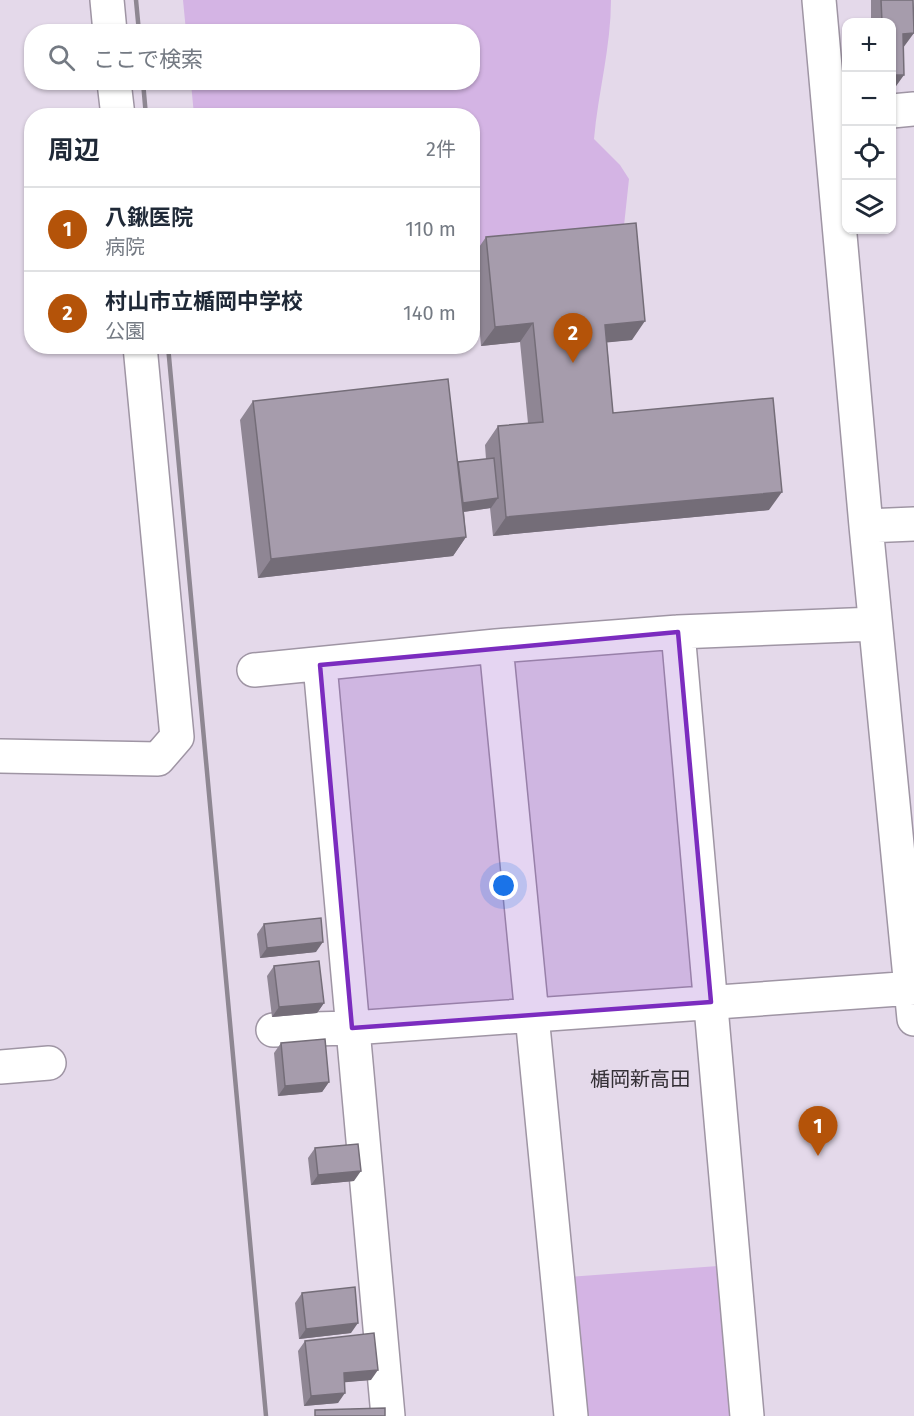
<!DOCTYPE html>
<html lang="ja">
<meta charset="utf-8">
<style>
:root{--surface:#fff;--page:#f6f6f7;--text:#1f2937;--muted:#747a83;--line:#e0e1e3;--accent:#b45309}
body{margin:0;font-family:"Fira Sans","Noto Sans JP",sans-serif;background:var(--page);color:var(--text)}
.controls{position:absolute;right:18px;top:18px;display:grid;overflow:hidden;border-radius:12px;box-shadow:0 2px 4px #0004}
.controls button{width:54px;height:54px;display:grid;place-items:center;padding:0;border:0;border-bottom:2px solid var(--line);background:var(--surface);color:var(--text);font:30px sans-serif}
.you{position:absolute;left:504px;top:886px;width:21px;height:21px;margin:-15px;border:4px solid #fff;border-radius:50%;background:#1a73e8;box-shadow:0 0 0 9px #1a73e833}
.badge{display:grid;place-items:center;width:39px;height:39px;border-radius:50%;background:var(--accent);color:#fff;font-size:20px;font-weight:700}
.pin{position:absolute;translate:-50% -50px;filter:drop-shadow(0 2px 3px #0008)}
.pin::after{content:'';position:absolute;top:32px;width:21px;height:18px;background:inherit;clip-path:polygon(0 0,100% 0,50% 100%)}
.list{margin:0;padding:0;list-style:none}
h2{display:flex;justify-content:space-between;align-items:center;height:78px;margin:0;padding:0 24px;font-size:26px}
h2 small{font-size:20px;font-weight:400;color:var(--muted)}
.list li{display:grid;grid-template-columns:39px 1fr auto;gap:18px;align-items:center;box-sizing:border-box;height:84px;padding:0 24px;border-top:2px solid var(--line)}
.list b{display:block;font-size:22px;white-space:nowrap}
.list p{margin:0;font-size:20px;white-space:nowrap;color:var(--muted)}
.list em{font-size:20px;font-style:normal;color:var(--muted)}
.icon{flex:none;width:33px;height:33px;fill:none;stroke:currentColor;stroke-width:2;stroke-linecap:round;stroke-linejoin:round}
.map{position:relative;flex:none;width:914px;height:1416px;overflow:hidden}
.search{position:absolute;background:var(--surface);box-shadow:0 2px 4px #0004;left:24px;top:24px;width:456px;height:66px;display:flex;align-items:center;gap:15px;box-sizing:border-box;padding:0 21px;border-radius:24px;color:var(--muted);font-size:22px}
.panel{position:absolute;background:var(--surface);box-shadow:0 2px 4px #0004;left:24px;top:108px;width:456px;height:246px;border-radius:24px}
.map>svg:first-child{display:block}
.green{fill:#d4b4e4}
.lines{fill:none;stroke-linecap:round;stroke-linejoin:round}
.minor-casing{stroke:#9f95a4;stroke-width:36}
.minor{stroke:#fff;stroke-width:33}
.rail{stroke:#8e8792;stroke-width:4.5}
.wall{fill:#8f8694}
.shaded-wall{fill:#746d78}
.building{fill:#a69cac;stroke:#746d78;stroke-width:1.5}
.marked{fill:#7b2cbf;fill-opacity:0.2;stroke:#7b2cbf;stroke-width:4.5;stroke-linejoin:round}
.labels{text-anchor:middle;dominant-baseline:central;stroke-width:6;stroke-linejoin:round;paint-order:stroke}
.quarter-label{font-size:20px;fill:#332f35;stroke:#e4d9ea}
</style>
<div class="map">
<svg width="914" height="1416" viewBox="0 0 914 1416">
<rect width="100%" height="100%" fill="#e4d9ea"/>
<path class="green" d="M183,0H611C611,47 598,93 594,139L620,165L629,179L623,235L473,247L472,116L194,115L191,83L472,82V32L186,31Z
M718,1266L731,1416H581L568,1277Z"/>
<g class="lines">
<defs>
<path id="minor" d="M107,0L110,32
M819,0L866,526L914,1019
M114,82L118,116
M892,111L914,109
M866,526L914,524
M678,632L747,1416
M320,665L388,1416
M254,670L496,646
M0,756L158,759L177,737L140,346
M273,1030L352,1028L914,988
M0,1067L49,1063
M571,1416L496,646L678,632L875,624"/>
</defs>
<use href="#minor" class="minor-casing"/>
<use href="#minor" class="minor"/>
<path class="rail" d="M136,0L139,32
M143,82L146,116
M168,346L266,1416"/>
</g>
<path class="wall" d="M871,0H913L894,89L891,22H871Z
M486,237L632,340L607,342L613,413L769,510L493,536L490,508L464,512L466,537L453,556L258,578L240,420L253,401L458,462L486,459L485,445L498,426L528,423L520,342L481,346L473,256Z
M264,924L316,952L260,958L257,934Z
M274,966L324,1003L317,1013L272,1017L267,976Z
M281,1043L329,1082L322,1092L278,1096L274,1053Z
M315,1148L354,1181L311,1185L308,1158Z
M302,1293L351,1333L299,1339L295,1303Z
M305,1341L371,1380L344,1382L338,1403L304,1406L298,1351Z"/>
<path class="shaded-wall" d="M914,33L903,48V34Z
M891,75H904L894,89H891Z
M645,321L632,340L592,344L605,325Z
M533,323L520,342L481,346L495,327Z
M782,492L769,510L493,536L506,517Z
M498,498L491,508L448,514L455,504Z
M466,537L453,556L258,578L271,559Z
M323,942L316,952L260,958L267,948Z
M324,1003L317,1013L272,1017L279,1007Z
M329,1082L322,1092L278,1096L285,1086Z
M361,1171L354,1181L311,1185L318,1175Z
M358,1323L351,1333L299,1339L306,1329Z
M378,1370L371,1380L337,1383L344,1373Z
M345,1393L338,1403L304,1406L311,1396Z"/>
<path class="building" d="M881,0H913L914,33L903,34L904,75H891V22H882Z
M636,223L645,321L605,325L613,413L773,398L782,492L506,517L498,426L543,422L533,323L495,327L486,237Z
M448,379L466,537L271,559L253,401Z
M494,458L498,498L463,503L458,462Z
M321,918L323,942L267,948L264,924Z
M319,961L324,1003L279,1007L274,966Z
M325,1039L329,1082L285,1086L281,1043Z
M358,1144L361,1171L318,1175L315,1148Z
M355,1287L358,1323L306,1329L302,1293Z
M374,1333L378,1370L344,1373L345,1393L311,1396L305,1341Z
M385,1408V1416H315V1410Z"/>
<path class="marked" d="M678,632L711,1002L352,1028L320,665Z"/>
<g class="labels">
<g class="quarter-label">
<text x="640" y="1079">楯岡新高田</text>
</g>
</g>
</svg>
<div class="controls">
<button>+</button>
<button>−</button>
<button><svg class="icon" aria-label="locate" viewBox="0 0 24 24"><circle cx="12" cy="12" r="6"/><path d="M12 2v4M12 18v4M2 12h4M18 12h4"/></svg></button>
<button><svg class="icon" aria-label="layers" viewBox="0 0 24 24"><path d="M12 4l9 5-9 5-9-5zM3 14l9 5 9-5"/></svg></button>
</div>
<div class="you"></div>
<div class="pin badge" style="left:818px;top:1156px">1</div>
<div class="pin badge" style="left:573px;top:363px">2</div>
<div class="search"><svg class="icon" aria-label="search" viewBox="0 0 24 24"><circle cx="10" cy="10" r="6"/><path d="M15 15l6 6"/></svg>ここで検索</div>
<section class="panel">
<h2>周辺<small>2件</small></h2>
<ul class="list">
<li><span class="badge">1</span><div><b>八鍬医院</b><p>病院</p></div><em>110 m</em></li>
<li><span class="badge">2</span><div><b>村山市立楯岡中学校</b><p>公園</p></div><em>140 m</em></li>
</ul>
</section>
</div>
